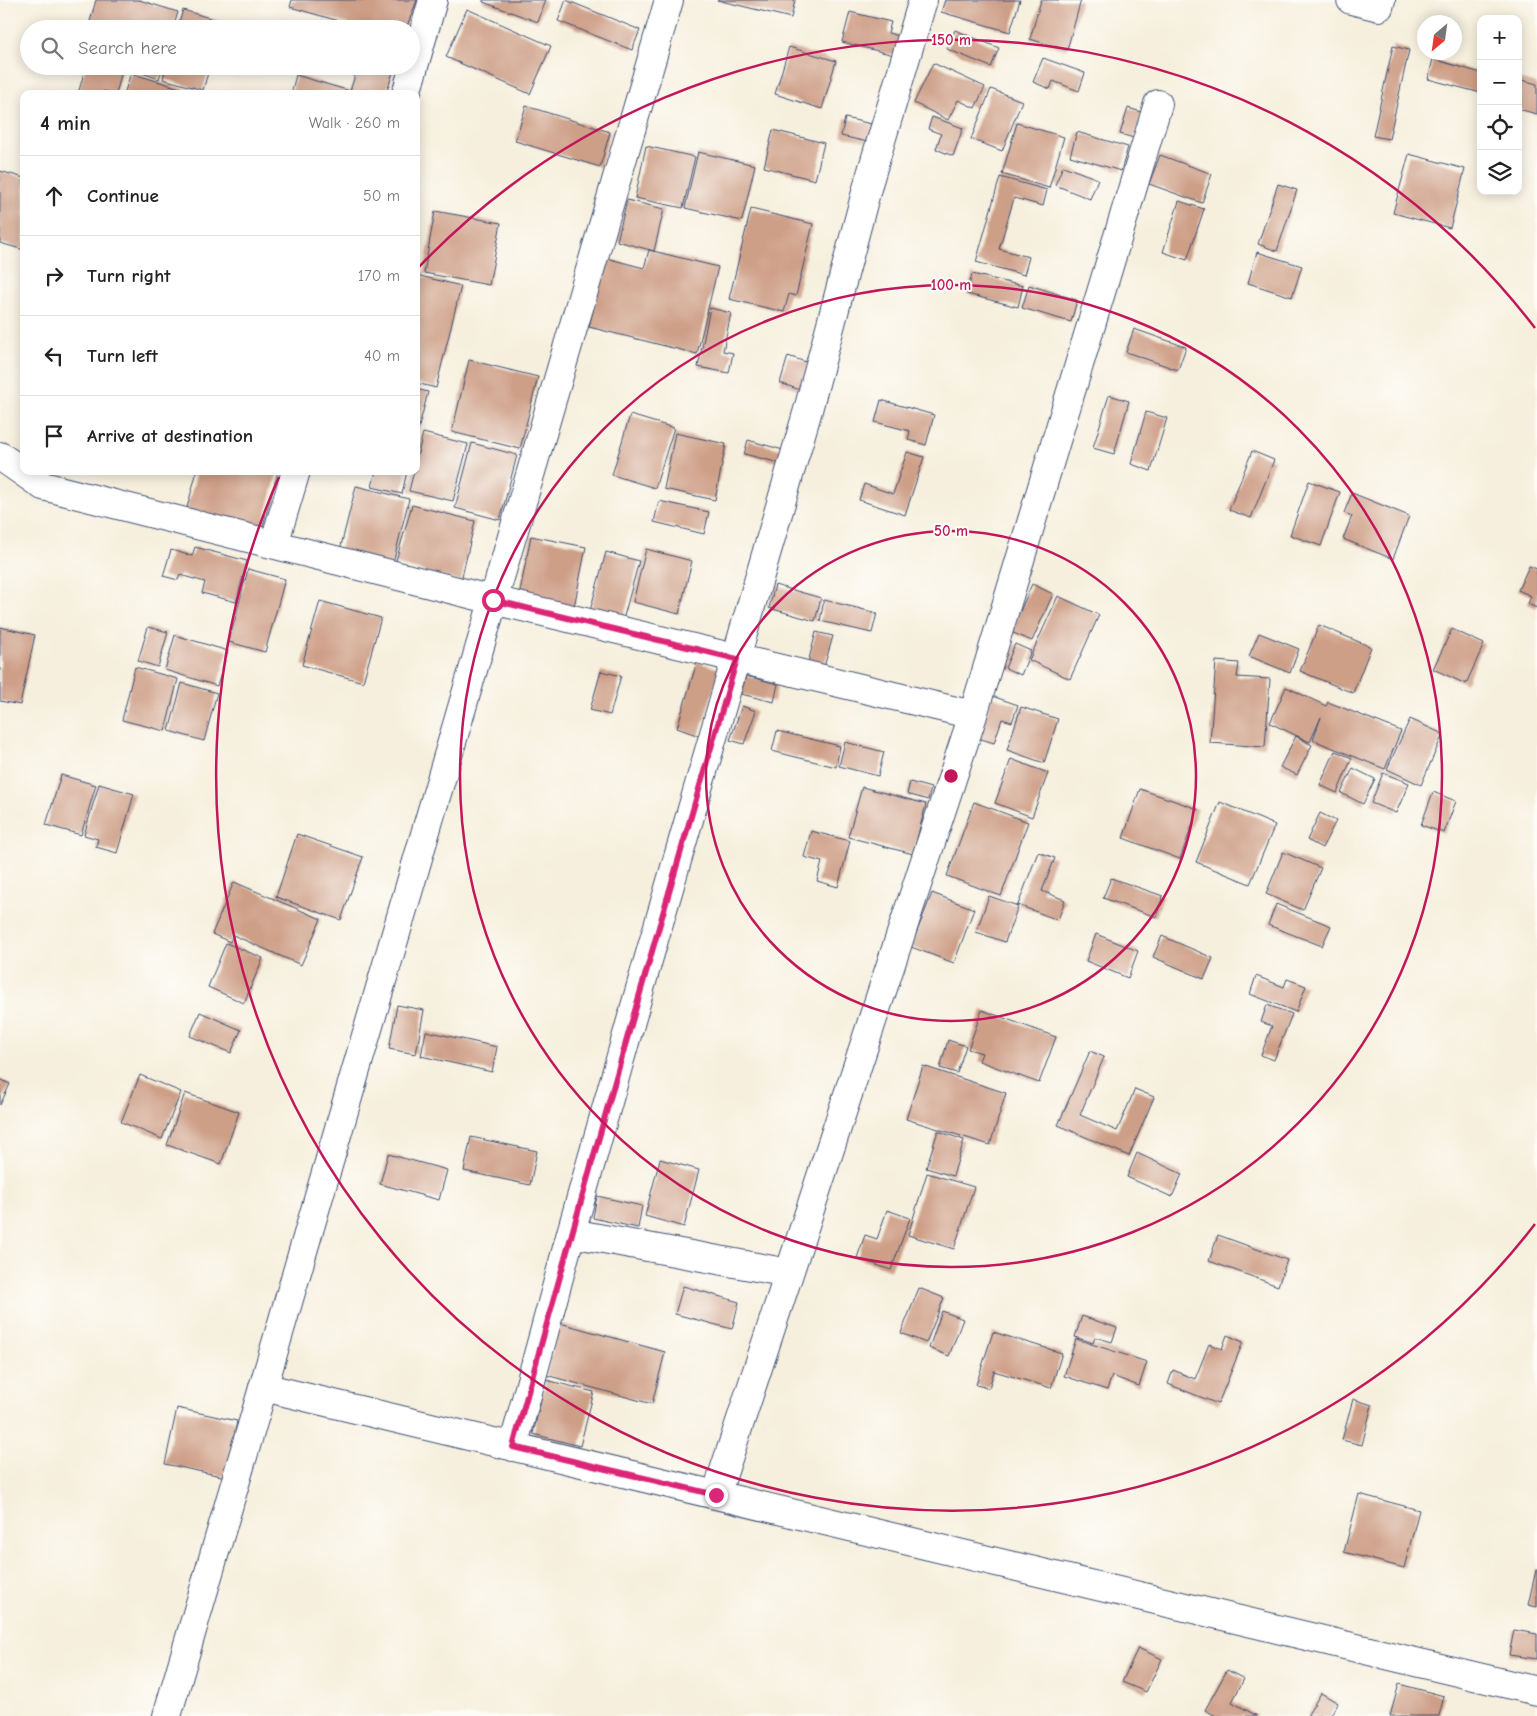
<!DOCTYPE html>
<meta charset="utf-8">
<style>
:root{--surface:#fff;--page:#f6f6f6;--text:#222;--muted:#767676;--line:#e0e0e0}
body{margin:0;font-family:"Comic Neue",sans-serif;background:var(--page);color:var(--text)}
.controls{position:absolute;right:15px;top:15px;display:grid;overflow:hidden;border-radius:10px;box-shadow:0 2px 12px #0003}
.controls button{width:45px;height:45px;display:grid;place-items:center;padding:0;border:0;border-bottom:1px solid var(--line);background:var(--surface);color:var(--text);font:25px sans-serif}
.compass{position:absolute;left:1417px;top:15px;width:45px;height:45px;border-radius:50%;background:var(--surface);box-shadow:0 2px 12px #0003;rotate:209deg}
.stop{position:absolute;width:15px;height:15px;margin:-11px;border:4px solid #db2777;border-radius:50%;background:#fff}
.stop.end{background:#db2777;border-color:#fff;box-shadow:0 1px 5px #0008}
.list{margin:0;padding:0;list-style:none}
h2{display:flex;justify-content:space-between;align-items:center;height:65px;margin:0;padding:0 20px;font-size:21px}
h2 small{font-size:16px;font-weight:400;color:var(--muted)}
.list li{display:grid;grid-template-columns:32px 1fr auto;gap:15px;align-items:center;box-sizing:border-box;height:80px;padding:0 20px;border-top:1px solid var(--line)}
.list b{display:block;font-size:19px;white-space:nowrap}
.list em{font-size:16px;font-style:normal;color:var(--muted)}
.icon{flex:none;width:28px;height:28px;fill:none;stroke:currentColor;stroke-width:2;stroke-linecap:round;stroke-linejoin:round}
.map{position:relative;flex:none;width:1537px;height:1716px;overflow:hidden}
.search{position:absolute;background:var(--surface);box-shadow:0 2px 12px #0003;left:20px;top:20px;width:400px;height:55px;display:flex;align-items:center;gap:12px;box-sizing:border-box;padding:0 18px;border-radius:28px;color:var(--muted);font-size:19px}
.panel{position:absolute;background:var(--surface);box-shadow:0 2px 12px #0003;left:20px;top:90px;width:400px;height:385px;border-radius:10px}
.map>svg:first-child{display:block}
.building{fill:#ce9f87}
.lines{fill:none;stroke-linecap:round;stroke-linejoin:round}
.minor-casing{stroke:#3c4c71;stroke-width:30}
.minor{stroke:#fff;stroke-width:28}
.route{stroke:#db2777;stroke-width:6}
.ring{fill:none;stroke:#c2185b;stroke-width:2.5}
.centre{fill:#c2185b;stroke:#fdfcf7;stroke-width:2.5}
.ring-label{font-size:15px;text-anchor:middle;font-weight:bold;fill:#c2185b;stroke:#fdfcf7;stroke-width:4;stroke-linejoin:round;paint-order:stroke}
</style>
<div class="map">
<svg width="1537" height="1716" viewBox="0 0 1537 1716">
<rect width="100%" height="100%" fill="#fdfcf7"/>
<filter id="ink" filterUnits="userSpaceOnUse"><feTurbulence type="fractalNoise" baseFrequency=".02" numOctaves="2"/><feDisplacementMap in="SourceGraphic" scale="10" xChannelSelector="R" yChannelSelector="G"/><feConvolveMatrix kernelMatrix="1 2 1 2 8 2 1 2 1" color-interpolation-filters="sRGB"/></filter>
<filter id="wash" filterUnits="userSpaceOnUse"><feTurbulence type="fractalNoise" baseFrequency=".0096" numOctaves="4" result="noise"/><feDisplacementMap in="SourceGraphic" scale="20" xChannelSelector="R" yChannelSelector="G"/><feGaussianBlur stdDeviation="1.12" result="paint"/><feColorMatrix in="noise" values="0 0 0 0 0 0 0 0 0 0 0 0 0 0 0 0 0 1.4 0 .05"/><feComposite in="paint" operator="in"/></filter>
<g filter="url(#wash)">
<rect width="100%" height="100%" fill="#f6efdd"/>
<g id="blocks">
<path class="building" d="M96,0H139L178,12L173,29H88Z
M292,0H417L406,29H367L290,7Z
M483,0H546L538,22L483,2Z
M566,0L640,30L632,50L558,21Z
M717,0H795L791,18Z
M945,0H1020L1010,32L941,12Z
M1041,0H1081L1067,50L1030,39Z
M467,9L551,46L530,94L446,57Z
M183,10L223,22L221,29H177Z
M850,12L891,22L888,33L903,37L898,56L842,42Z
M955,30L999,48L991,67L947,49Z
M1393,46L1409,50L1389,139L1373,136Z
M789,47L836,61L822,109L775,94Z
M1043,58L1085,73L1079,91L1053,81L1050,89L1033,82Z
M1433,59L1481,73V93L1428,79Z
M933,63L985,87L975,108L958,100L948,120L914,103Z
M86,66H104L122,71L116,94L104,91L103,94H78Z
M123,66H163L159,79Z
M166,66H210L203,90L163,79Z
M358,66H384L394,69L386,94H291L296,75L350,91Z
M131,73L186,90L184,94H124Z
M1518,79L1537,84V114L1518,109Z
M991,89L1022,101L1002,151L971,139Z
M526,106L610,132L600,167L515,141Z
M1128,108L1142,112L1134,138L1120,134Z
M932,117L963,128L953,156L936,149L941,134L928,129Z
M845,118L876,125L872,143L841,136Z
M1017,123L1064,137L1049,188L1002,174Z
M773,130L824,143L815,180L764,167Z
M1077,132L1128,147L1121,171L1070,156Z
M646,146L695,157L683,208L635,198Z
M698,152L755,165L742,221L685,208Z
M1409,154L1465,169L1450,228L1393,213Z
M1160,155L1212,174L1202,203L1149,184Z
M1063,166L1098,179L1090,199L1055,185Z
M0,171L24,178V250L0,243Z
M1000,177L1047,190L1043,206L1014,198L999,249L1029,257L1024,275L976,262Z
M1278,184L1297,190L1277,251L1258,244Z
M627,200L664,209L654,251L617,241Z
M1179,201L1204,209L1187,260L1163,252Z
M751,209L813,224L796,296L789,294L784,312L729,299Z
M435,211L501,223L489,285L424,273Z
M649,250L718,267L697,354L589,327L606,258L644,268Z
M1257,252L1302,266L1292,297L1248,283Z
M972,274L1023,286L1018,307L967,294Z
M416,275L461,286L436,388L416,383Z
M1029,285L1077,300L1071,322L1022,308Z
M710,308L731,313L723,351L733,353L729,373L698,367Z
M1134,329L1186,347L1178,370L1126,352Z
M788,356L809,363L800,390L780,383Z
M469,360L538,377L520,449L452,432Z
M416,389L428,392L417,434H416Z
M1109,395L1129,401L1114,454L1093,448Z
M881,400L934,415L926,445L908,440L910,431L875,422Z
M1146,412L1167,418L1151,471L1131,464Z
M630,415L674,428L655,488L612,475Z
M423,433L468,444L453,501L409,491L414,471H416V461Z
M675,433L726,444L715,500L664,489Z
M748,440L783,450L780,463L744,454Z
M472,443L517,455L500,520L455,508Z
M1252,451L1274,460L1251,518L1229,510Z
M907,452L924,457L905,515L859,500L864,484L893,494Z
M197,471H278L260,536L185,515Z
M376,471H407L402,494L372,487Z
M1309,481L1340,492L1321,546L1290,535Z
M356,486L409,499L392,567L339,554Z
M1352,493L1409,516L1393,559L1343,539L1352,516L1344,513Z
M659,501L709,512L704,534L654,522Z
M412,505L475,521L461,581L395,564Z
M531,536L586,547L574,607L519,596Z
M195,547L247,561L236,602L202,593L205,582L180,575L178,580L163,576L171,550L192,556Z
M646,549L692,561L679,614L633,602Z
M606,552L639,561L623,620L590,611Z
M1529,566L1537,569V608L1528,604L1531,596L1518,590Z
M248,569L285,579L265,652L229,642Z
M1032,584L1053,594L1032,641L1011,632Z
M775,585L821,598L815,621L769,608Z
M1058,596L1099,615L1070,679L1029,660Z
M824,600L877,613L872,633L820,621Z
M320,601L381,618L363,682L302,665Z
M1319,625L1371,647L1353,693L1300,671Z
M0,627L35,635L20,705L0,701Z
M148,627L168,632L158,667L138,661Z
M1452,629L1484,644L1466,684L1433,669Z
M816,632L833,636L824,667L808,663Z
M1259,633L1299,649L1290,673L1249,656Z
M175,635L228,651L217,686L165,670Z
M1015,644L1031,651L1021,675L1005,668Z
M1216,661L1239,663L1237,677L1270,679L1265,747L1210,743Z
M697,662L720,669L699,736L677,728Z
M135,667L178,679L165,731L122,720Z
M601,671L621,676L610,715L590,710Z
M746,676L778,684L774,702L741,694Z
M182,683L217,693L204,741L169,731Z
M1286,687L1326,706L1328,702L1401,731L1385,769L1313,740L1321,717L1310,742L1270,723Z
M992,696L1018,705L1012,722L1002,719L994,743L978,738Z
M742,706L756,711L744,744L730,740Z
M1021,707L1058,719L1044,763L1007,750Z
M1410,719L1443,734L1421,785L1387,769Z
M777,731L840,746L836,767L772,751Z
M1296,736L1312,745L1297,775L1280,767Z
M845,742L884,752L878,776L839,766Z
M1335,751L1352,758L1337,793L1320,785Z
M1011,759L1048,773L1032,817L995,803Z
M1353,768L1375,779L1363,804L1341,793Z
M1383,773L1409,783L1396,813L1371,803Z
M61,775L96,785L81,835L46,825Z
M910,782L931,788L928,800L907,794Z
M99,784L134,794L117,853L96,847L98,839L84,835Z
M862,787L926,804L913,854L848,837Z
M1140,789L1198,809L1180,859L1123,838Z
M1433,792L1456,801L1444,833L1421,825Z
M974,802L1028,822L1001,896L947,876Z
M1220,802L1275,825L1250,884L1196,862Z
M1320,813L1336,821L1322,848L1307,840Z
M811,831L850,841L838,887L817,881L822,862L804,857Z
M297,834L363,857L341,920L276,897Z
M1038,852L1055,858L1042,891L1065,900L1058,920L1018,905Z
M1283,852L1321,868L1303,910L1266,894Z
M1111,878L1163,896L1156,917L1103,898Z
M234,882L321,919L301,965L233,935L230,942L212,934Z
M932,893L974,909L954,963L911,947Z
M989,896L1018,906L1005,942L976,932Z
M1276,904L1331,926L1322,946L1268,925Z
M1096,934L1138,951L1128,978L1086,961Z
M1162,936L1213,958L1204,979L1153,957Z
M226,943L263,958L244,1003L208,987Z
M1256,976L1284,987L1287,979L1306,986L1296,1012L1250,994Z
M397,1005L424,1010L416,1054L389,1049Z
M1267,1005L1292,1014L1274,1060L1261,1055L1272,1026L1261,1022Z
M982,1010L1056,1037L1039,1083L979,1061L982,1053L968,1049Z
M200,1012L241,1030L231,1053L190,1036Z
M426,1031L497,1047L492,1072L421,1056Z
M948,1040L966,1046L957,1073L940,1068Z
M1090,1051L1104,1057L1080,1115L1117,1131L1135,1089L1154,1097L1129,1156L1058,1125Z
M923,1066L1006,1093L990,1145L906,1119Z
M140,1075L181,1092L162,1139L121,1122Z
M0,1079L10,1084L0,1105Z
M185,1093L239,1112L221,1164L167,1145Z
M938,1131L964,1140L953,1176L926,1168Z
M471,1137L537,1151L530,1185L464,1171Z
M1137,1153L1182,1174L1172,1197L1127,1177Z
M388,1154L447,1170L439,1200L380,1184Z
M660,1159L699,1170L684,1227L645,1216Z
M927,1173L974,1187L954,1249L908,1235Z
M597,1196L642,1206L638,1228L593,1218Z
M887,1210L910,1218L891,1270L857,1258L865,1235L877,1239Z
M1218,1235L1287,1260L1278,1286L1209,1261Z
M683,1286L739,1302L732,1329L675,1314Z
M919,1288L944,1298L926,1343L901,1333Z
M942,1311L963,1319L949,1356L929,1348Z
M1082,1316L1117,1328L1112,1342L1095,1337L1093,1343L1075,1337Z
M560,1323L665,1352L652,1404L546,1375Z
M993,1332L1062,1353L1051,1388L994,1371L989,1388L976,1385Z
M1227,1335L1243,1342L1218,1404L1168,1384L1173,1370L1195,1379L1209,1344L1222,1349Z
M1076,1339L1147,1362L1139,1386L1112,1376L1107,1390L1064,1376Z
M546,1380L594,1392L580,1446L533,1434Z
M1353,1399L1372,1405L1362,1445L1342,1440Z
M177,1408L237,1421L226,1477L165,1464Z
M1359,1494L1419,1510L1404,1568L1344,1552Z
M1536,1570H1537V1607L1528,1605Z
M1514,1630L1537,1634V1659L1509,1655Z
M1138,1648L1162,1659L1146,1692L1122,1682Z
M1227,1670L1244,1679L1232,1702L1257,1716H1216L1205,1710Z
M1399,1684L1444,1696L1439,1716H1390Z
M1321,1693L1338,1703L1330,1716H1307Z"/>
</g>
</g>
<g filter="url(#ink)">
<use href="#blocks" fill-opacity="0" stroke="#3c4c71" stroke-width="1"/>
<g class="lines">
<defs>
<path id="minor" d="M1351,0L1379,7L1381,0
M406,94L433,0
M0,456L43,486L493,600L973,715
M274,544L296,471
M571,1233L789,1273
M263,1387L1537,1691
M513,1447L571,1233L649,957L808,410L869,181L923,0
M716,1495L973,715L1158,104
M167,1716L669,0"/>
</defs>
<use href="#minor" class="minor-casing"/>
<use href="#minor" class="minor"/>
</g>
</g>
<g class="lines" filter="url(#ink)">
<path class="route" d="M493,600L737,659C660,921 585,1183 513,1447L716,1495"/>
</g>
<g class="ring">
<circle cx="951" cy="776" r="245"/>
<circle cx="951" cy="776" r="491"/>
<path d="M1535 1224A736 736 0 0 1 279 477M417 269A736 736 0 0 1 1535 328"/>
</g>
<circle cx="951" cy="776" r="8" class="centre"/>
<g class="ring-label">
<text x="951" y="45">150 m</text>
<text x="951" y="290">100 m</text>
<text x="951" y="536">50 m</text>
</g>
</svg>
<div class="controls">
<button>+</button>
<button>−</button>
<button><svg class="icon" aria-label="locate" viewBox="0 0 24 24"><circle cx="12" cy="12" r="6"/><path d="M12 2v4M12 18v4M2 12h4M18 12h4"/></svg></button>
<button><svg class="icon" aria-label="layers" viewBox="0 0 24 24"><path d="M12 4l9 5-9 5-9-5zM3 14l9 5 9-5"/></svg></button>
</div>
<svg class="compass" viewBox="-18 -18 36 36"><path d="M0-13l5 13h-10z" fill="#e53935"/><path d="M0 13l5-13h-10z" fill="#767676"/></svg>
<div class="stop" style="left:493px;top:600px"></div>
<div class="stop end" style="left:716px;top:1495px"></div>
<div class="search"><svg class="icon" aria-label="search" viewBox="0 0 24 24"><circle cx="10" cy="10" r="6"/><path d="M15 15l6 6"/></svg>Search here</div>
<section class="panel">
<h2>4 min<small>Walk · 260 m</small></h2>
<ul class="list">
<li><svg class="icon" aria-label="ahead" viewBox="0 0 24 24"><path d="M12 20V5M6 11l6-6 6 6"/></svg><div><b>Continue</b></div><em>50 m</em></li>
<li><svg class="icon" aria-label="right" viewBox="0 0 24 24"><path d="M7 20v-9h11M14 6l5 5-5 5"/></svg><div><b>Turn right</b></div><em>170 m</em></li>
<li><svg class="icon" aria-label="left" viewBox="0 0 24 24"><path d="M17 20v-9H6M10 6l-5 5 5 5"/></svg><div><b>Turn left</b></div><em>40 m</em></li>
<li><svg class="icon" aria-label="arrive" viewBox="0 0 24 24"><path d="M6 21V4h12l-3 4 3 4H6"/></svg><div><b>Arrive at destination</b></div></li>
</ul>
</section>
</div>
